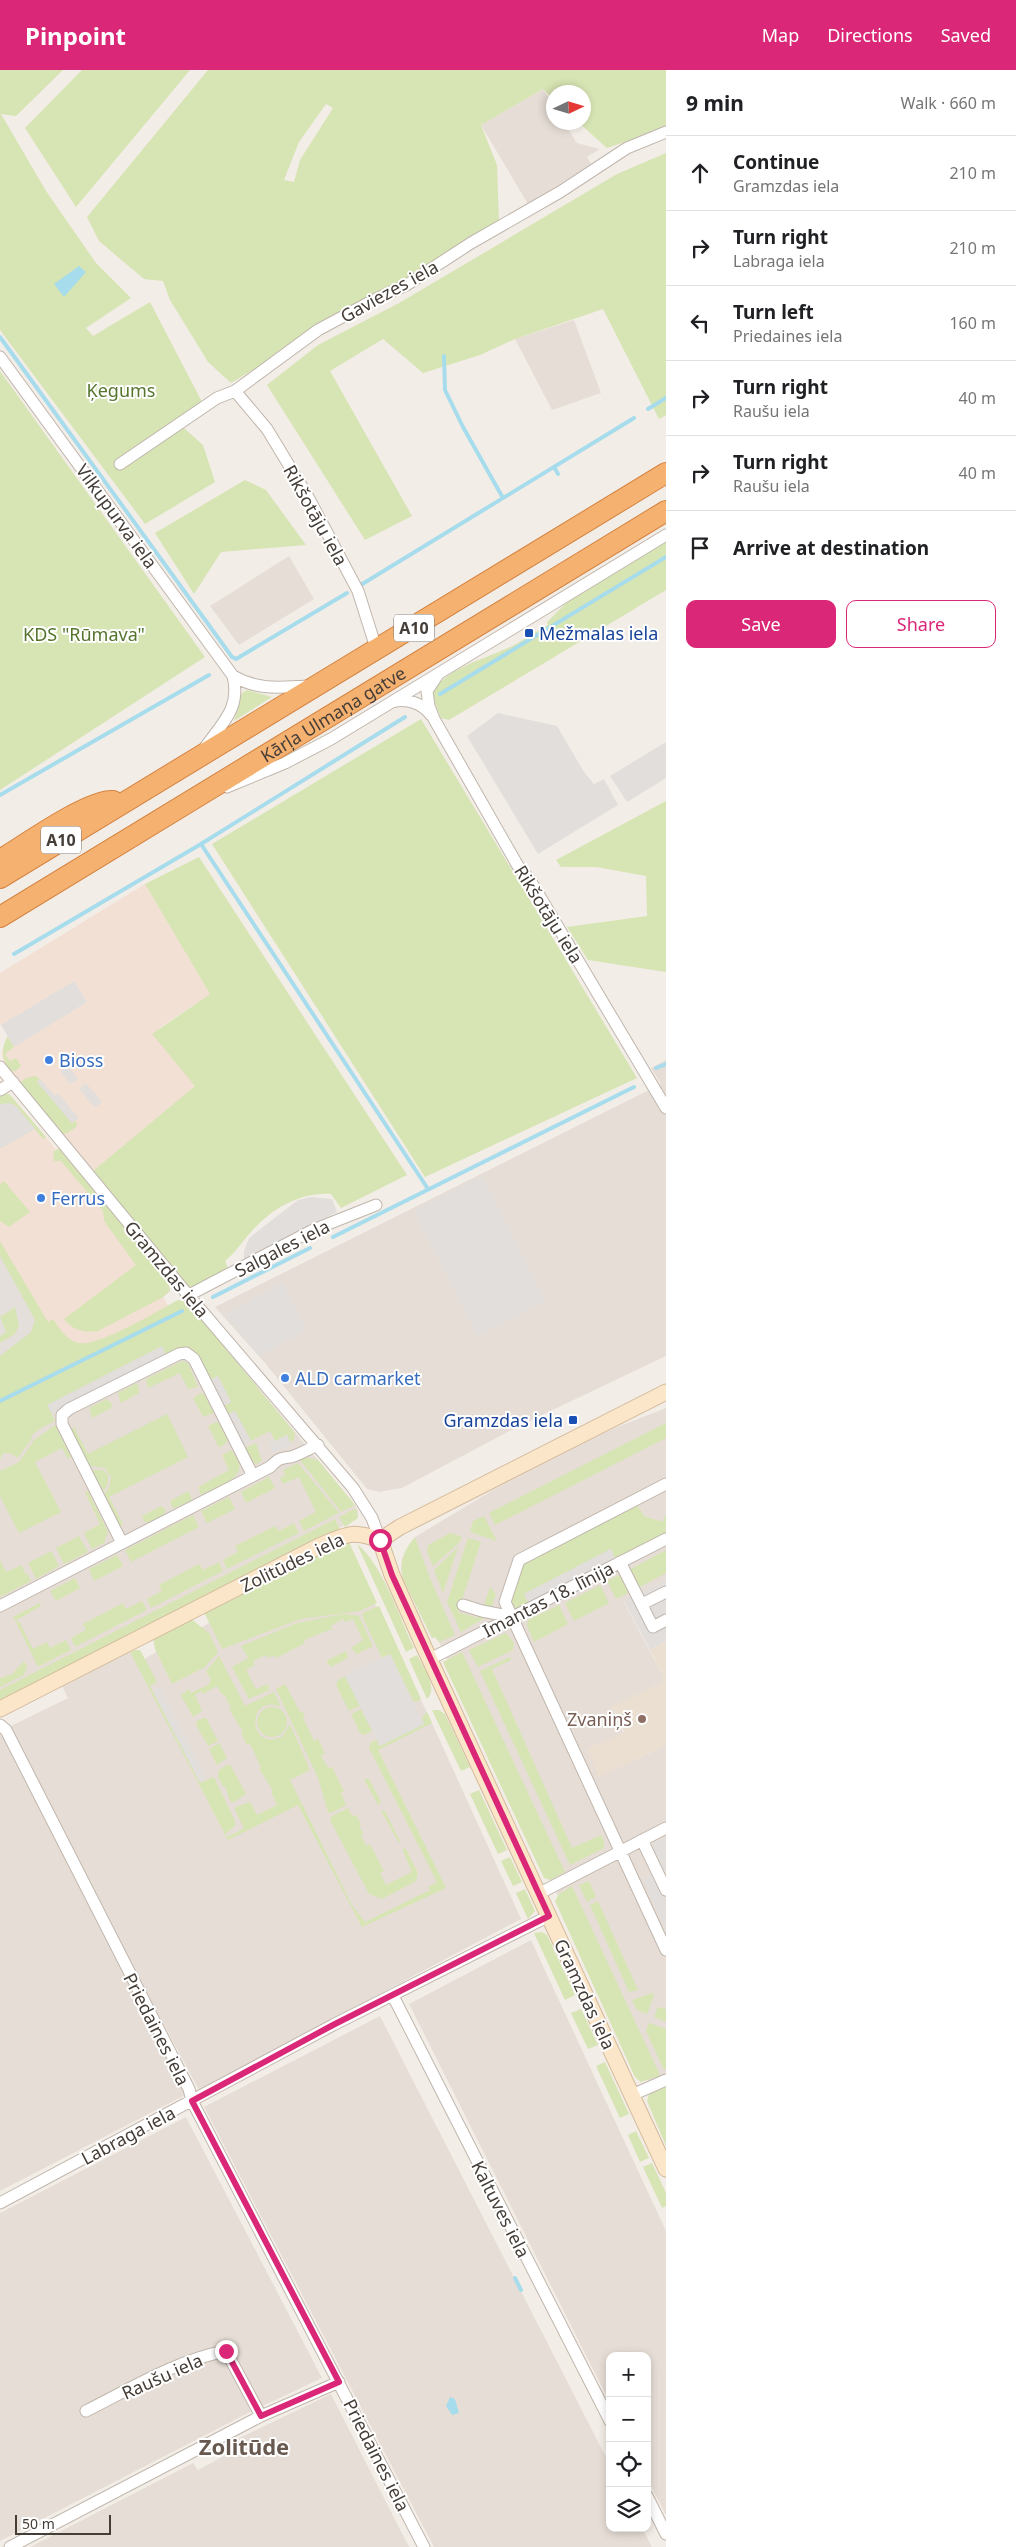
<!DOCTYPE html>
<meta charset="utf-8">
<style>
:root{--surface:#fff;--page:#f2f2f2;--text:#202124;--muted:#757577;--line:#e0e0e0;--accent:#db2777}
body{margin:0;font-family:"Noto Sans",sans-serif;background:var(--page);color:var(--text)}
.controls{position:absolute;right:15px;bottom:15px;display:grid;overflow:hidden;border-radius:10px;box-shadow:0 2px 8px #0003}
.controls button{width:45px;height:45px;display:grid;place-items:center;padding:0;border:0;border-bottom:1px solid var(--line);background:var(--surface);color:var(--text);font:25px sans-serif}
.compass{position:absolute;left:546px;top:15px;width:45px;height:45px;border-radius:50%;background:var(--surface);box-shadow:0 2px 8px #0003;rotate:86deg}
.scale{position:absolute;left:15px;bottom:12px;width:96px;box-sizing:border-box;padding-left:5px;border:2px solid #453d37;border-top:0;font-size:14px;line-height:18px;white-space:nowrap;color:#453d37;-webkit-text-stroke:4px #fff;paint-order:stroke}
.stop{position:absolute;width:15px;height:15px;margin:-11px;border:4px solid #db2777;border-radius:50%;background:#fff}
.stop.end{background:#db2777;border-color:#fff;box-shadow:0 1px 5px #0008}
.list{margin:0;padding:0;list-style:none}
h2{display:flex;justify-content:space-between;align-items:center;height:65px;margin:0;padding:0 20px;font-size:21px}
h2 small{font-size:16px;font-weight:400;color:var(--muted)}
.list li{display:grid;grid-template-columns:32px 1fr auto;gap:15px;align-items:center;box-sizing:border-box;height:75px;padding:0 20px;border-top:1px solid var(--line)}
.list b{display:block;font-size:19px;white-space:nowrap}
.list p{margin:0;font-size:16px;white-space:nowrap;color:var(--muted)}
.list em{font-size:16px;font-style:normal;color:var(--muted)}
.actions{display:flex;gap:10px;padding:15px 20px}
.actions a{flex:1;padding:11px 0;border:1px solid var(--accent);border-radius:10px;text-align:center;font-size:18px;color:var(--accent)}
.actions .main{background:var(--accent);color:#fff}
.icon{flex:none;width:28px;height:28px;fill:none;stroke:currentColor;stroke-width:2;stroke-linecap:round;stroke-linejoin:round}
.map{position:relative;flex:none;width:666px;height:2477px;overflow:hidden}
header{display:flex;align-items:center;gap:30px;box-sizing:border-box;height:70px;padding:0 25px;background:var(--accent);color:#fff}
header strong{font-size:24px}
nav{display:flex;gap:28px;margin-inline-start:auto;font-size:18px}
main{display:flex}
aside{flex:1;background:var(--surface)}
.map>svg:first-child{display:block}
.residential{fill:#e6ded6}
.commercial{fill:#f3e0d4}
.industrial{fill:#e5dfdc}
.education{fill:#ebdfd2}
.green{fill:#d7e4b3;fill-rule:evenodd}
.parking{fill:#e1dedc}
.water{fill:#a7dcec}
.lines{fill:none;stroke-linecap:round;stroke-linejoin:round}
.stream{stroke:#a7dcec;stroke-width:4}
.street-casing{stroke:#c0b6ad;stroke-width:13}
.secondary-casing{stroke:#d3ba9c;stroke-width:17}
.highway-casing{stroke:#d48340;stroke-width:22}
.street{stroke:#fff;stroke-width:11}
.secondary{stroke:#fbe6c9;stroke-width:15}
.highway{stroke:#f5b170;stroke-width:20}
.route{stroke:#db2777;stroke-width:6}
.transit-dot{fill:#1a4fb4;stroke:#fff;stroke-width:2}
.shop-dot{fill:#3f7fe0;stroke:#fff;stroke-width:2}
.education-dot{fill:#8d6e63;stroke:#fff;stroke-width:2}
.labels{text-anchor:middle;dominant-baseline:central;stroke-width:4;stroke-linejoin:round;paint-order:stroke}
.shield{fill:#fff;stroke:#7d7773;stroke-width:1}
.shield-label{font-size:16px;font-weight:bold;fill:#453d37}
.street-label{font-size:18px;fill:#453d37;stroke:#fff}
.park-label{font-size:18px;fill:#55742d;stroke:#fff}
.transit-label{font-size:18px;fill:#164399;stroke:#fff;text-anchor:start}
.shop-label{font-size:18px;fill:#366cbe;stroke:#fff;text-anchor:start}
.education-label{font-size:18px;fill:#785e54;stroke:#fff;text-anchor:end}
.district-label{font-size:22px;font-weight:bold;fill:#67594f;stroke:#fff}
</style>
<header>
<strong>Pinpoint</strong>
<nav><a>Map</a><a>Directions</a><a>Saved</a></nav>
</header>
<main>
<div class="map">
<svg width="666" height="2477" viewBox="0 0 666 2477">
<rect width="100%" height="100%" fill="#f3ede7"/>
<path class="residential" d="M543,19L553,36L554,52L564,53L577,73L600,79L587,87L591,94L528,134L481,55Z
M574,250L601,323L552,340L515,269Z
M289,486L314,529L239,575L210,536Z
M666,990V1286L517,1357L402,1418L379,1422L367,1419L265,1293L215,1237L661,1014L651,998Z
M195,1241L355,1435L358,1441V1448L12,1629L10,1627L0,1630V1338Z
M666,1338V1510L624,1532L663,1606V1612L612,1637L635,1690L666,1675V2046L550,1810L439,1572L435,1567L432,1568L403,1509L401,1499L402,1489L415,1467L493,1420L612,1359Z
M350,1482L432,1653L521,1849L199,2020L102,1839L11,1656L68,1628L61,1614L129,1579L137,1593L209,1553Z
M0,1662L187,2024L0,2121Z
M531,1870L666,2161V2445L647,2408V2286H610V2333L409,1934Z
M380,1946L610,2395V2458H642L652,2477H434L204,2037Z
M186,2047L322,2308L252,2341L0,2471V2143Z
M331,2324L409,2477H30L193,2393L198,2400L231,2382L227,2374Z"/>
<path class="commercial" d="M145,814L210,924L159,958L195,1016L93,1101L3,991L2,982L8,966L14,976L87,932L74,911L0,956V903Z
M10,1025L46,1067L167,1223L163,1227L170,1239L65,1293L0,1181V1030Z"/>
<path class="industrial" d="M0,1181L55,1276L0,1302Z"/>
<path class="education" d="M666,1571V1675L599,1707L587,1679L624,1662L612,1636L663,1612V1606L650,1580Z"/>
<path class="green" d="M0,0H63L16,46L1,44L46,121L96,193L131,228L86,258L93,266L150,232L202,332L175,350L203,375L215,412L145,454L0,260Z
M82,0H190L76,137L25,58Z
M208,0H666V58L607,78L579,53L584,52V22H554L553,29L543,19L481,55L497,95L499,152L231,313L208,292L170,230L163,211L144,209L99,171L87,147ZM326,34L333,38L300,90L294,112L284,110L299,72Z
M666,83V345L659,349L603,239L515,269L480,285L423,303L383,269L330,301L412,446L365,470L267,315L318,275L401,232L617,104Z
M0,301L205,587L0,720Z
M245,410L266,420L306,475L221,482L194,524L155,463Z
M666,472V520L449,650L441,648L431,624C447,598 477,592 503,580C519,574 533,563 548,555L547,552L567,532Z
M247,620L272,627L234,651L242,623Z
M421,649L637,1008L425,1107L212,774Z
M666,731V902L588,890L567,857L647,846L646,806L596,797H561L556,790Z
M199,787L407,1105L341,1138L331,1124C300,1122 271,1139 251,1162C241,1173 236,1182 225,1191L228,1198L195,1218L188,1216L93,1101L195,1016L152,964L210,924L145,814Z
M8,966L14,977L5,984L10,991L16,988L21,996L16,1001H11C2,990 0,979 8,966Z
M35,1006L40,1009L38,1012L72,1053L76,1050L77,1056L68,1063L62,1064L20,1013L26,1008Z
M5,1023L10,1025L46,1067L43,1069L16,1036L0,1034V1025Z
M59,1078L168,1209L170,1221L163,1227L98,1261C83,1263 73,1260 64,1249L136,1195L104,1151L103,1141L61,1091H54L53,1082Z
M4,1111L30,1142L9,1157L0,1151V1114Z
M0,1171L48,1252L53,1249C60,1260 66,1269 78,1273C96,1278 160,1240 178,1230L187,1232L295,1363L294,1370L290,1372L287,1365L275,1371L270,1361L251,1371L235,1341L227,1345L223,1336L231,1332L218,1306L210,1310L197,1285L166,1286L161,1277L48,1335L55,1351L41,1358L31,1366L32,1368L18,1388L10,1383H3L0,1390V1286L31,1262L35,1250L0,1186Z
M15,1237L19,1256L15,1264L0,1273V1266L6,1262L0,1247Z
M182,1291L188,1293L198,1317L188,1319L180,1303L148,1318L146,1309Z
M135,1314L138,1315L139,1323L121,1333L118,1323Z
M201,1323L204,1324L214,1343L203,1347L193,1328Z
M107,1329L112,1334L111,1338L92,1348L89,1338Z
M167,1344L188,1387L109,1427L123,1454L120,1456L104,1424L109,1418L111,1407L105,1398L89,1396L70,1360L74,1357L88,1384Z
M216,1352L219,1353L228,1371L221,1377L218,1376L208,1356Z
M666,1353V1368L495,1455L489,1443Z
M55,1355L71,1387L68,1389L62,1378L35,1392L61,1442L19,1463L0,1426V1401L19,1392L34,1370Z
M256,1373L262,1391L256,1394L251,1391L245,1378Z
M231,1380C234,1383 235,1385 238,1390C247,1409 214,1418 201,1425L198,1417L229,1400L222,1385Z
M304,1387L318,1390L355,1435L341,1442L300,1390Z
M298,1393L339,1443L304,1461L299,1451L316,1442L299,1407L283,1414L280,1408L285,1405L283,1400Z
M91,1400H103L108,1404V1413L104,1421Z
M269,1407L275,1418L246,1433L241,1422Z
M88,1421L108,1462L104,1473L92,1479L84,1463L100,1454L85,1422Z
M189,1421L192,1430L175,1438L172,1437L170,1431Z
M229,1427L235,1439L207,1453L201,1441Z
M637,1435L644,1446L663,1452L666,1443V1463L615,1489L611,1479L524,1524L529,1534L519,1539L514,1537L511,1529L522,1495L526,1492Z
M161,1436L166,1440L164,1445L148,1453L144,1451L142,1446Z
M356,1438L358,1448L345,1457L339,1447Z
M193,1445L199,1457L131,1492L125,1480Z
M484,1446L497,1471L470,1462L473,1451Z
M335,1449L340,1459L12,1629L0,1630V1620Z
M294,1453L299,1463L227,1499L223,1490L238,1482L235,1476L275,1456L279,1461Z
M450,1463L461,1466V1471L433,1496L427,1482L428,1475Z
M79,1466L88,1482L64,1494L56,1478Z
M415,1467L429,1506L455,1565L439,1572L435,1567L432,1568L403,1509C399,1491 404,1480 415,1467Z
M468,1468L481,1472L458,1542L478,1548L479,1545L486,1547L461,1562L447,1532Z
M349,1472L377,1533L360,1541L301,1549L222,1579L204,1542L328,1477Z
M357,1474C383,1495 399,1547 414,1578L406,1582Z
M458,1477L443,1523L434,1500Z
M666,1480V1503L638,1518L629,1500Z
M51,1481L59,1496L36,1509L28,1493Z
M117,1485L123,1496L94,1511L89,1499Z
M0,1490L6,1502L22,1495L25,1504L27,1503L31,1511L0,1527Z
M219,1492L223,1501L151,1538L147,1529L162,1521L159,1515L199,1494L203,1500Z
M621,1504L630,1522L616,1529L607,1511Z
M75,1508L80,1518L56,1531L50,1521Z
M600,1515L609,1533L574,1551L565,1533Z
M490,1517L496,1524L492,1536L483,1538Z
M142,1531L147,1540L75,1577L71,1568L86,1560L83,1554L123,1533L126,1539Z
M40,1533L41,1536L15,1551L13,1547Z
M559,1535L568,1554L534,1572L527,1556L528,1550Z
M379,1536L421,1629L416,1632L413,1631L390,1584L382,1588L362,1546L364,1542Z
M344,1544L359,1546L373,1576L357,1584L351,1578L363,1570L353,1549L345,1552L343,1549L331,1556L332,1559L304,1570L305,1573L276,1588L274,1585L268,1588L266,1585L253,1591L255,1595L246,1600L256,1619L268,1614L269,1620L249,1629L232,1597L248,1588L241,1576L297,1553Z
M191,1549L209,1563L218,1582L205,1597L172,1614L155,1579L153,1568Z
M19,1551L33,1579L47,1572L50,1578L66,1570L71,1580L38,1597L16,1552Z
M506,1563L514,1573L513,1580L478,1597L469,1580Z
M135,1580H140L157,1612L150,1616L200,1713L214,1707L235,1751V1756L226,1763L228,1767L244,1758L235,1740L236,1737L250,1732L257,1745L277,1735L271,1722L273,1721L259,1698L261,1697L250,1674L247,1675L241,1663L243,1662L229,1639L231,1638L224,1624L222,1625L217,1616L203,1624L201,1621L195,1625L202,1641L193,1647L181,1625L189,1619L191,1623L208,1615L211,1610L206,1601L219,1586L245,1636L274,1622L281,1637C247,1622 246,1682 282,1667L290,1654L310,1700L290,1710L352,1835L365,1852L430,1820L428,1817L437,1812L369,1678L371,1672L377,1670L379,1676L424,1654L422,1647L427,1642L432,1653L378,1680L446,1818L362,1857L298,1735L228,1770L130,1582Z
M346,1581L348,1588L331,1597L326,1591Z
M462,1582L565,1802L550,1810L544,1808L443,1592Z
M417,1585C423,1597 439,1618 427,1629L409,1589Z
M510,1587L511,1590L492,1599L572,1778L601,1765L604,1771V1778L570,1795L480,1601Z
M24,1591L27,1596L24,1605L0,1617V1608L12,1604Z
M345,1606L360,1636L349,1641L336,1615L338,1610Z
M285,1614L300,1642L302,1641L305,1647L303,1648L314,1671L318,1669L325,1683L321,1686L328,1698L332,1697L344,1721L341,1723L346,1735L331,1743L328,1742L318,1708L276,1619Z
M257 1652a15 15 0 1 1 30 0a15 15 0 1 1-30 0Z
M361,1639L372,1661L364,1665L360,1663L351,1644Z
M432,1640H439L445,1644L470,1697L461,1701Z
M203,1648H206L218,1671L208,1676L196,1655L197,1651Z
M219,1673L227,1688L217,1695L209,1679Z
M227,1695L231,1696L246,1724L234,1732L230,1731L225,1716L223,1717L218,1707L219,1700Z
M364,1709H369L381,1732L378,1735Z
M479,1720L507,1780L498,1784L470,1724Z
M348,1738L352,1746L356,1745L361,1754L359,1756L363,1763L361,1765L366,1776L370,1774L384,1801L380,1803L386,1815L412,1802L402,1779H406L418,1803L416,1811L382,1829L369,1824L330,1750L332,1746Z
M381,1741H385L400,1771L399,1773Z
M510,1787L522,1812L513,1816L501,1791Z
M589,1811L596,1827L587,1832L579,1815Z
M572,1816L659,2003V2006L641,2012L635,2007L555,1831L559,1824Z
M525,1819L535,1841L528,1849L516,1823Z
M598,1831L638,1920L629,1922L590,1835Z
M542,1862L547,1865L575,1925L565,1930L534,1863Z
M653,1923L654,1925L647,1944L637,1940L632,1930Z
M658,1937L666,1939V1952L654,1947Z
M581,1939L598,1975L588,1979L571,1943Z
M649,1953L666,1959V1999L664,2000L646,1961Z
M605,1992L629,2044L620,2048L596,1996Z
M665,2017L666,2018V2076L647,2031L649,2024Z
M636,2061L649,2088L640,2092L628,2065Z
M652,2093L666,2123V2136L662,2138L643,2097Z"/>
<path class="parking" d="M498,643L557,656L584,702L594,714L604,709L618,735L538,784L467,666Z
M666,672V708L627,732L610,706Z
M74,911L87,932L14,977L1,955Z
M68,996L78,1009L70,1014L60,1001Z
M40,1009L55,1026L58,1024L79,1048L72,1053L37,1012Z
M86,1013L102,1032L95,1037L79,1019Z
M10,1033L16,1036L35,1059L0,1079V1034Z
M482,1106L545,1231L478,1266L414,1141Z
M311,1127L332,1129L337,1142L244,1192V1181L249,1168L298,1130Z
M282,1213L307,1259L259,1286L225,1244Z
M162,1276L166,1286L52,1344L47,1335Z
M218,1306L231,1332L223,1336L210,1310Z
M235,1341L251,1371L242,1375L227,1345Z
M287,1365L291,1375L274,1383L269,1374Z
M611,1479L615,1489L529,1534L524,1524Z
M666,1510V1571L650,1580L624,1531Z
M390,1584L424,1654L380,1676L345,1606Z
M160,1618L206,1708L199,1711L153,1621Z
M666,1767V1803L652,1774Z
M652,1805L666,1834V1860L643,1809Z"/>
<path class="water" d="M79,196L86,202L64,227L54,214Z
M450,2327L455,2329L459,2343L452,2345L446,2336Z"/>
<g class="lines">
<path class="stream" d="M0,267L232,587L236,589L347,523
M444,286L445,320L463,357L503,428
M648,339L666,328
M554,397L558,404
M359,516L634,348
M440,624L666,487
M0,725L209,605
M201,774L428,1119
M14,884L201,774L405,647
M656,998L666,994
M333,1167L634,1017
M213,1227L310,1178
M0,1331L182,1241
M515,2208L521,2220"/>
<defs>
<path id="street" d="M0,287L233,606C241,639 222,653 204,679
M235,321L267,359L307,425L358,521L377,581
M120,394L217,328L235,321L318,260L372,231L408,214L471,173L560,122L627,78L666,62
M233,606C259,621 281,617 309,616
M437,606L427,621L429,636L434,649L518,796L530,810L666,1038
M392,632C407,628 422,633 431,645
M227,717L285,693L331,669L666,465
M0,997L183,1219L353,1418L372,1448L380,1470
M0,1020L13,1012
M189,1225L313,1160L376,1135
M666,1414L519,1490L505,1532L666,1880
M122,1473L62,1354V1345L69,1339L179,1284L186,1283L194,1289L253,1406
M620,1492L653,1557L666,1550
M642,1534L666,1522
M463,1535L482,1541L513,1547
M0,1536L270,1397C278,1389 280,1388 291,1387C299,1385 310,1378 318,1375
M430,1589L666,1469
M0,1655L6,1660L189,2019L192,2031L424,2477
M642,1770L666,1820
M538,1824L666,1758
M393,1926L610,2351
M632,2025L666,2010
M0,2133L333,1955L549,1846
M86,2341C130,2319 177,2290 226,2281L261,2346
M647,2426L666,2464
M10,2477L261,2346L339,2312"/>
<path id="secondary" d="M380,1470L392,1505L424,1577L666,2099
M380,1470L400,1457L666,1322
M0,1639L321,1475C348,1464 352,1460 380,1470"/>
<g id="highway">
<path d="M0,790C23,776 89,729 113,731"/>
<path d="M0,808L666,403"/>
<path id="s1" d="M0,847L666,441"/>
</g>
</defs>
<use href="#street" class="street-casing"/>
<use href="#secondary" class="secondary-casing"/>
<use href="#highway" class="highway-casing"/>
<use href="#street" class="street"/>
<use href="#secondary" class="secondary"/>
<use href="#highway" class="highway"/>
</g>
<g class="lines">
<path class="route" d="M226,2281L261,2346L339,2312L192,2031L333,1955L549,1846L392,1505L380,1470"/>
</g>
<g class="transit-dot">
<rect x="524" y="558" width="10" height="10" rx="2.5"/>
<rect x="568" y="1345" width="10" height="10" rx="2.5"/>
</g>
<g class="shop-dot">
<circle cx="49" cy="990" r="5"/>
<circle cx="41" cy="1128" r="5"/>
<circle cx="285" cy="1308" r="5"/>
</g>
<circle class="education-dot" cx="642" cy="1649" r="5"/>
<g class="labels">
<g class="shield">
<rect x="394" y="544.5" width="40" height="27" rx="4"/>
<rect x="41" y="756.5" width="40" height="27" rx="4"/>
</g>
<g class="shield-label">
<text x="414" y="558">A10</text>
<text x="61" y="770">A10</text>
</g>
<g class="street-label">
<text transform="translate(389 221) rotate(-29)">Gaviezes iela</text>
<text transform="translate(316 445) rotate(61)">Rikšotāju iela</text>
<text transform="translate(117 446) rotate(54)">Vilkupurva iela</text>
<text stroke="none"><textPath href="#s1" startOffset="390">Kārļa Ulmaņa gatve</textPath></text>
<text transform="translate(549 844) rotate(58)">Rikšotāju iela</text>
<text transform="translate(282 1178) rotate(-27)">Salgales iela</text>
<text transform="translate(167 1199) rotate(50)">Gramzdas iela</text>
<text transform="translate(292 1492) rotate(-26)">Zolitūdes iela</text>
<text transform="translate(548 1529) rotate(-27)">Imantas 18. līnija</text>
<text transform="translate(585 1924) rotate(65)">Gramzdas iela</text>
<text transform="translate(157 1959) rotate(63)">Priedaines iela</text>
<text transform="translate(128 2065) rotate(-28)">Labraga iela</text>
<text transform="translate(501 2139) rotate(63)">Kaltuves iela</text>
<text transform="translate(162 2306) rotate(-24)">Raušu iela</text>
<text transform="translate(377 2385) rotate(63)">Priedaines iela</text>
</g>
<g class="park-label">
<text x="121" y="320">Ķegums</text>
<text x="84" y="564">KDS "Rūmava"</text>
</g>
<g class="transit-label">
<text x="539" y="563">Mežmalas iela</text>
<text x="563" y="1350" text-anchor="end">Gramzdas iela</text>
</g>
<g class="shop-label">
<text x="59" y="990">Bioss</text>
<text x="51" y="1128">Ferrus</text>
<text x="295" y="1308">ALD carmarket</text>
</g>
<g class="education-label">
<text x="632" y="1649">Zvaniņš</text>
</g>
<g class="district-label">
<text x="244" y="2376">Zolitūde</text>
</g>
</g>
</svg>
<div class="controls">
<button>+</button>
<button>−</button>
<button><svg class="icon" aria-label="locate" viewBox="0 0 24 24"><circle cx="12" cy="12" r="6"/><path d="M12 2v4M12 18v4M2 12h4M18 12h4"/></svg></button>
<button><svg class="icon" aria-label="layers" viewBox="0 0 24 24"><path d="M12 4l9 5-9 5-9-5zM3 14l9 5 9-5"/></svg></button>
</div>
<svg class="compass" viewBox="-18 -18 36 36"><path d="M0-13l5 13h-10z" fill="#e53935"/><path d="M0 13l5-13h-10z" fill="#757577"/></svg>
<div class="scale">50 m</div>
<div class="stop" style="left:380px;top:1470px"></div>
<div class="stop end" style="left:226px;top:2281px"></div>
</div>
<aside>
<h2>9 min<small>Walk · 660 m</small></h2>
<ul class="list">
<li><svg class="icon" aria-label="ahead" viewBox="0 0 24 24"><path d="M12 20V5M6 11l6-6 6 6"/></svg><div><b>Continue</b><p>Gramzdas iela</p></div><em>210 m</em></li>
<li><svg class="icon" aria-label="right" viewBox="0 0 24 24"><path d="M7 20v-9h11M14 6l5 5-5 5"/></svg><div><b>Turn right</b><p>Labraga iela</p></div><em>210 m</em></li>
<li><svg class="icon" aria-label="left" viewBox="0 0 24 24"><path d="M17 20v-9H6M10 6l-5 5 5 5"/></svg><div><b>Turn left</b><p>Priedaines iela</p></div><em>160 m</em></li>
<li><svg class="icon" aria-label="right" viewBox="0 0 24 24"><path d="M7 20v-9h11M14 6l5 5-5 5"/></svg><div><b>Turn right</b><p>Raušu iela</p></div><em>40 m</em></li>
<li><svg class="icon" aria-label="right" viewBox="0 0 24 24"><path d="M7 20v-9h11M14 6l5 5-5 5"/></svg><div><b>Turn right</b><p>Raušu iela</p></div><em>40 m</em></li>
<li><svg class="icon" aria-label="arrive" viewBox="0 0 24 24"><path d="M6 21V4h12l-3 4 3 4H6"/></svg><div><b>Arrive at destination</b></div></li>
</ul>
<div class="actions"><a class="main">Save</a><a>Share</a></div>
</aside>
</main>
